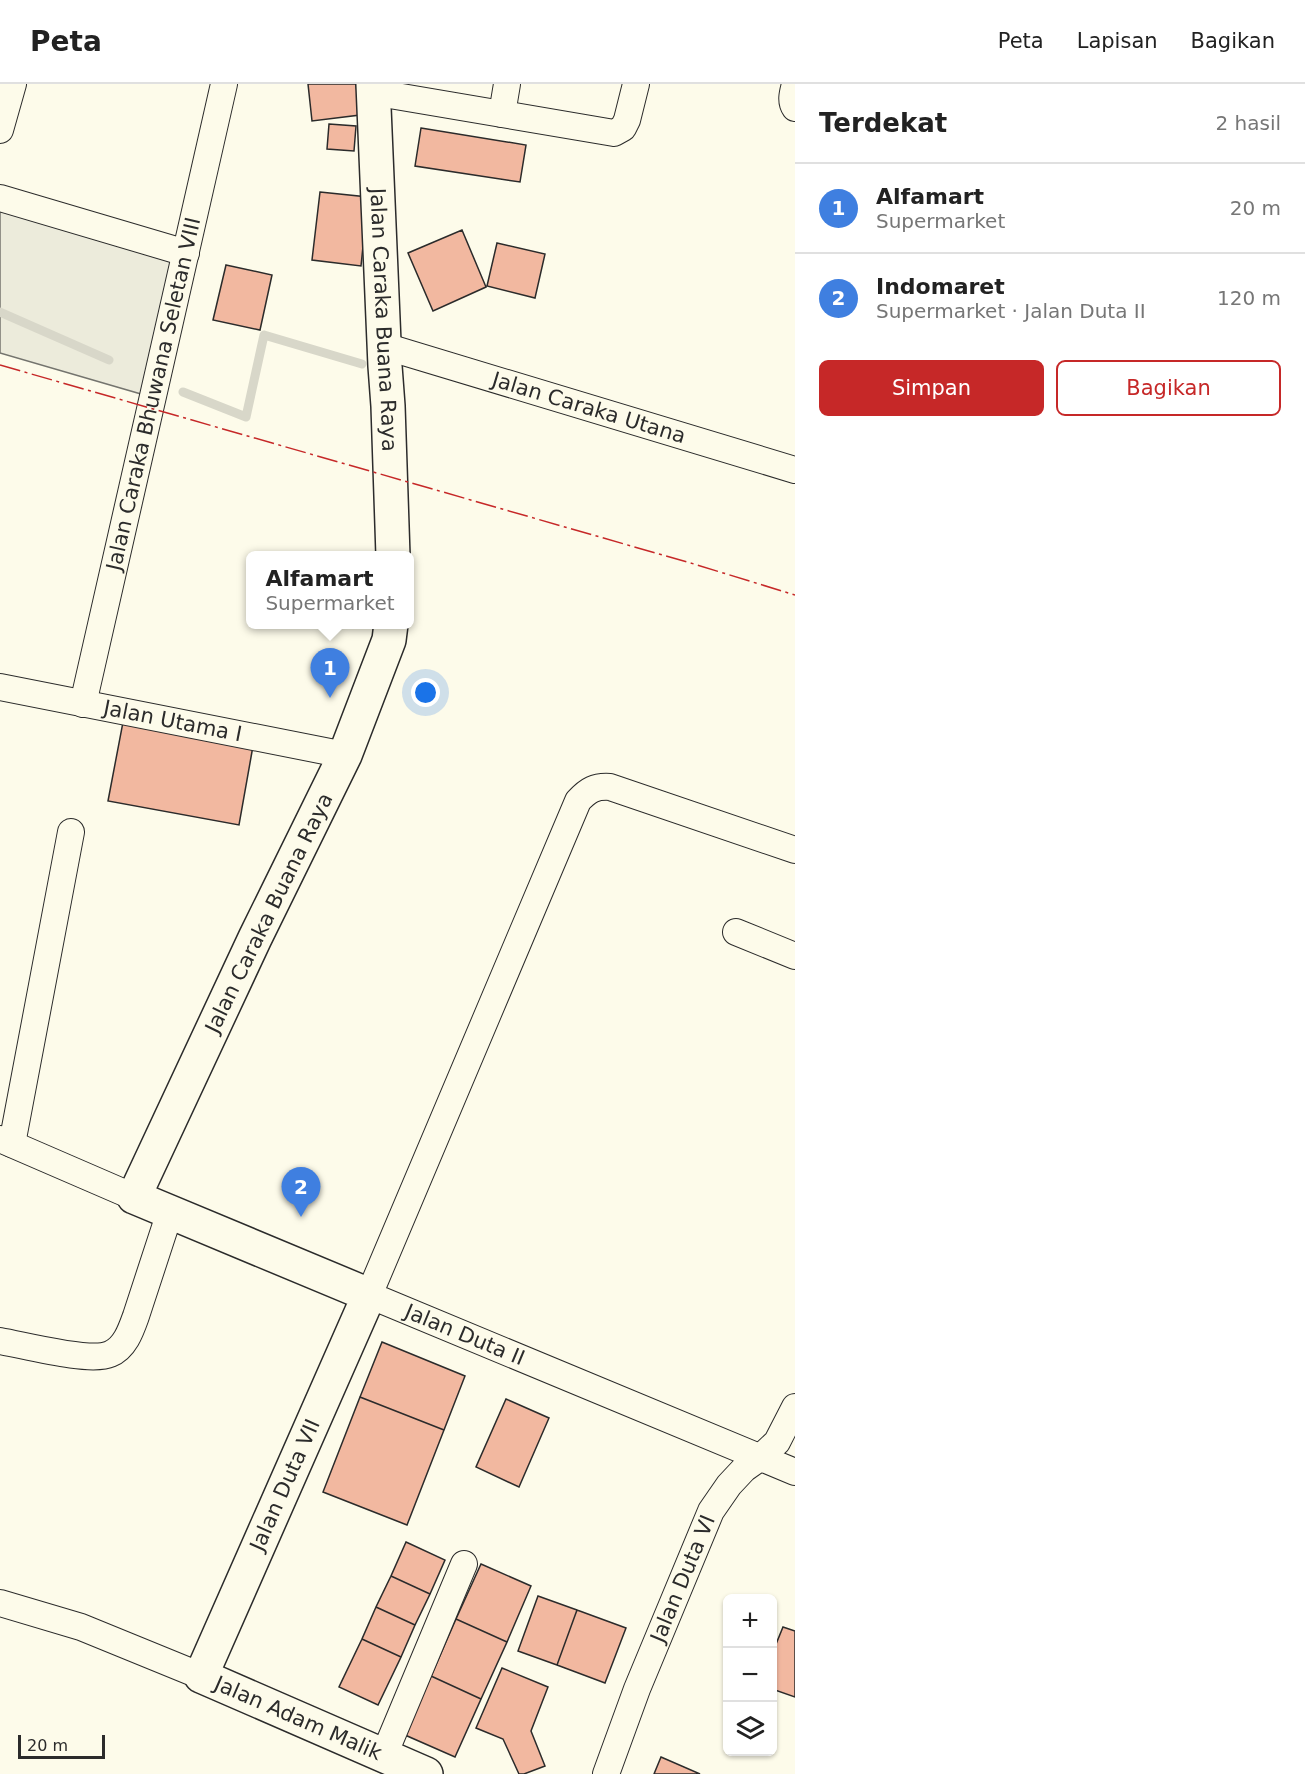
<!DOCTYPE html>
<html lang="id">
<meta charset="utf-8">
<style>
:root{--surface:#fff;--page:#f6f6f6;--text:#222;--muted:#767676;--line:#e0e0e0;--accent:#c62828}
body{margin:0;font-family:"DejaVu Sans",sans-serif;background:var(--page);color:var(--text)}
.controls{position:absolute;right:18px;bottom:18px;display:grid;overflow:hidden;border-radius:9px;box-shadow:0 2px 4px #0004}
.controls button{width:54px;height:54px;display:grid;place-items:center;padding:0;border:0;border-bottom:2px solid var(--line);background:var(--surface);color:var(--text);font:30px sans-serif}
.scale{position:absolute;left:18px;bottom:15px;width:87px;box-sizing:border-box;padding-left:6px;border:3px solid #2b2b2b;border-top:0;font-size:16px;line-height:21px;white-space:nowrap;color:#2b2b2b;-webkit-text-stroke:4px #fdfbea;paint-order:stroke}
.you{position:absolute;left:426px;top:609px;width:21px;height:21px;margin:-15px;border:4px solid #fff;border-radius:50%;background:#1a73e8;box-shadow:0 0 0 9px #1a73e833}
.badge{display:grid;place-items:center;width:39px;height:39px;border-radius:50%;background:var(--accent);color:#fff;font-size:20px;font-weight:700}
.pin{position:absolute;translate:-50% -50px;filter:drop-shadow(0 2px 3px #0008)}
.pin::after{content:'';position:absolute;top:32px;width:21px;height:18px;background:inherit;clip-path:polygon(0 0,100% 0,50% 100%)}
.popup{position:absolute;left:246px;top:467px;width:168px;height:78px;box-sizing:border-box;display:grid;place-content:center;border-radius:9px;background:var(--surface);filter:drop-shadow(0 2px 4px #0005);font-size:20px;white-space:nowrap;color:var(--muted)}
.popup b{font-size:22px;color:var(--text)}
.popup::after{content:'';position:absolute;left:50%;top:100%;margin-left:-12px;border:12px solid transparent;border-top-color:var(--surface)}
.list{margin:0;padding:0;list-style:none}
h2{display:flex;justify-content:space-between;align-items:center;height:78px;margin:0;padding:0 24px;font-size:26px}
h2 small{font-size:20px;font-weight:400;color:var(--muted)}
.list li{display:grid;grid-template-columns:39px 1fr auto;gap:18px;align-items:center;box-sizing:border-box;height:90px;padding:0 24px;border-top:2px solid var(--line)}
.list b{display:block;font-size:22px;white-space:nowrap}
.list p{margin:0;font-size:20px;white-space:nowrap;color:var(--muted)}
.list em{font-size:20px;font-style:normal;color:var(--muted)}
.actions{display:flex;gap:12px;padding:18px 24px}
.actions a{flex:1;padding:14px 0;border:2px solid var(--accent);border-radius:9px;text-align:center;font-size:21px;color:var(--accent)}
.actions .main{background:var(--accent);color:#fff}
.icon{flex:none;width:33px;height:33px;fill:none;stroke:currentColor;stroke-width:2;stroke-linecap:round;stroke-linejoin:round}
.map{position:relative;flex:none;width:795px;height:1690px;overflow:hidden}
header{display:flex;align-items:center;gap:36px;box-sizing:border-box;height:84px;padding:0 30px;background:var(--surface);border-bottom:2px solid var(--line)}
header strong{font-size:28px}
nav{display:flex;gap:33px;margin-inline-start:auto;font-size:21px}
main{display:flex}
aside{flex:1;background:var(--surface)}
.map>svg:first-child{display:block}
.green{fill:#ecebdb;stroke:#74746e;stroke-width:1.5}
.lines{fill:none;stroke-linecap:round;stroke-linejoin:round}
.stream{stroke:#d8d7c9;stroke-width:9}
.building{fill:#f2b8a0;stroke:#2b2b2b;stroke-width:1.5}
.minor-casing{stroke:#2b2b2b;stroke-width:28}
.tertiary-casing{stroke:#2b2b2b;stroke-width:36}
.minor{stroke:#fdfbea;stroke-width:26}
.tertiary{stroke:#fdfbea;stroke-width:33}
.power{stroke:#c62828;stroke-width:1.5;stroke-dasharray:21 4.5 3 4.5;stroke-linecap:butt}
.labels{text-anchor:middle;dominant-baseline:central;stroke-width:4.5;stroke-linejoin:round;paint-order:stroke}
.street-label{font-size:21px;fill:#2b2b2b;stroke:#fdfbea}
</style>
<header>
<strong>Peta</strong>
<nav><a>Peta</a><a>Lapisan</a><a>Bagikan</a></nav>
</header>
<main>
<div class="map">
<svg width="795" height="1690" viewBox="0 0 795 1690">
<rect width="100%" height="100%" fill="#fdfbea"/>
<path class="green" d="M0,114L174,165L141,310L0,269Z"/>
<g class="lines">
<path class="stream" d="M0,228L109,276
M183,308L246,333L264,251L362,280"/>
</g>
<path class="building" d="M308,0H356L360,31L312,37Z
M329,40L356,42L354,67L327,65Z
M421,44L526,61L520,98L415,82Z
M320,108L368,113L361,182L312,176Z
M462,146L486,203L433,227L408,169Z
M497,159L545,170L535,214L487,202Z
M226,181L272,191L260,246L213,236Z
M123,638L253,662L239,741L108,717Z
M382,1258L465,1292L444,1346L360,1313Z
M360,1313L444,1346L407,1441L323,1408Z
M506,1315L549,1334L519,1403L476,1383Z
M406,1458L445,1476L430,1510L391,1492Z
M481,1480L531,1502L507,1558L456,1535Z
M391,1492L430,1510L415,1541L376,1523Z
M538,1512L577,1526L557,1581L518,1567Z
M376,1523L415,1541L401,1573L362,1555Z
M577,1526L626,1544L605,1599L557,1581Z
M456,1535L507,1558L481,1615L431,1592Z
M783,1543L795,1547V1613L772,1605V1570Z
M362,1555L401,1573L378,1621L339,1603Z
M502,1584L548,1603L531,1647L545,1682L524,1690H519L503,1655L476,1644Z
M431,1592L481,1615L455,1673L405,1651Z
M661,1673L700,1690H654Z"/>
<g class="lines">
<defs>
<g id="minor">
<path d="M795,0C793,8 790,17 795,24"/>
<path d="M372,8L614,49L623,44L627,36L636,0"/>
<path d="M502,30L507,0"/>
<path d="M0,46L13,0"/>
<path d="M0,114L186,169"/>
<path id="s1" d="M384,262L795,386"/>
<path id="s2" d="M0,603L345,671"/>
<path id="s3" d="M83,620L224,0"/>
<path id="s4" d="M795,766L610,703C595,702 588,706 578,717L369,1211L795,1388"/>
<path d="M736,848L795,872"/>
<path d="M0,1055L134,1113"/>
<path d="M12,1060L71,748"/>
<path d="M0,1257C24,1261 90,1279 110,1270C125,1264 131,1246 136,1232L170,1128"/>
<path d="M0,1519L81,1543L201,1592"/>
<path d="M384,1671L464,1480"/>
<path id="s5" d="M606,1690L637,1605L711,1427L729,1401L744,1385L761,1373L777,1358L795,1323"/>
</g>
<g id="tertiary">
<path id="s6" d="M373,0L385,282L388,322L393,472"/>
<path id="s7" d="M391,540L389,556L345,671L255,854L134,1113L369,1211L201,1592L426,1690"/>
</g>
</defs>
<use href="#minor" class="minor-casing"/>
<use href="#tertiary" class="tertiary-casing"/>
<use href="#minor" class="minor"/>
<use href="#tertiary" class="tertiary"/>
<path class="power" d="M0,281L694,480L795,511"/>
</g>
<g class="labels">
<g class="street-label">
<text stroke="none"><textPath href="#s6" startOffset="236">Jalan Caraka Buana Raya</textPath></text>
<text stroke="none"><textPath href="#s3" startOffset="318">Jalan Caraka Bhuwana Seletan VIII</textPath></text>
<text stroke="none"><textPath href="#s1" startOffset="214">Jalan Caraka Utana</textPath></text>
<text stroke="none"><textPath href="#s2" startOffset="176">Jalan Utama I</textPath></text>
<text transform="translate(269 829) rotate(-64)">Jalan Caraka Buana Raya</text>
<text stroke="none"><textPath href="#s4" startOffset="872">Jalan Duta II</textPath></text>
<text transform="translate(285 1401) rotate(-66)">Jalan Duta VII</text>
<text stroke="none"><textPath href="#s5" startOffset="210">Jalan Duta VI</textPath></text>
<text stroke="none"><textPath href="#s7" startOffset="1406">Jalan Adam Malik</textPath></text>
</g>
</g>
</svg>
<div class="controls">
<button>+</button>
<button>−</button>
<button><svg class="icon" aria-label="layers" viewBox="0 0 24 24"><path d="M12 4l9 5-9 5-9-5zM3 14l9 5 9-5"/></svg></button>
</div>
<div class="scale">20 m</div>
<div class="you"></div>
<div class="pin badge" style="left:330px;top:614px;background:#3f7fe0">1</div>
<div class="popup"><b>Alfamart</b>Supermarket</div>
<div class="pin badge" style="left:301px;top:1133px;background:#3f7fe0">2</div>
</div>
<aside>
<h2>Terdekat<small>2 hasil</small></h2>
<ul class="list">
<li><span class="badge" style="background:#3f7fe0">1</span><div><b>Alfamart</b><p>Supermarket</p></div><em>20 m</em></li>
<li><span class="badge" style="background:#3f7fe0">2</span><div><b>Indomaret</b><p>Supermarket · Jalan Duta II</p></div><em>120 m</em></li>
</ul>
<div class="actions"><a class="main">Simpan</a><a>Bagikan</a></div>
</aside>
</main>
